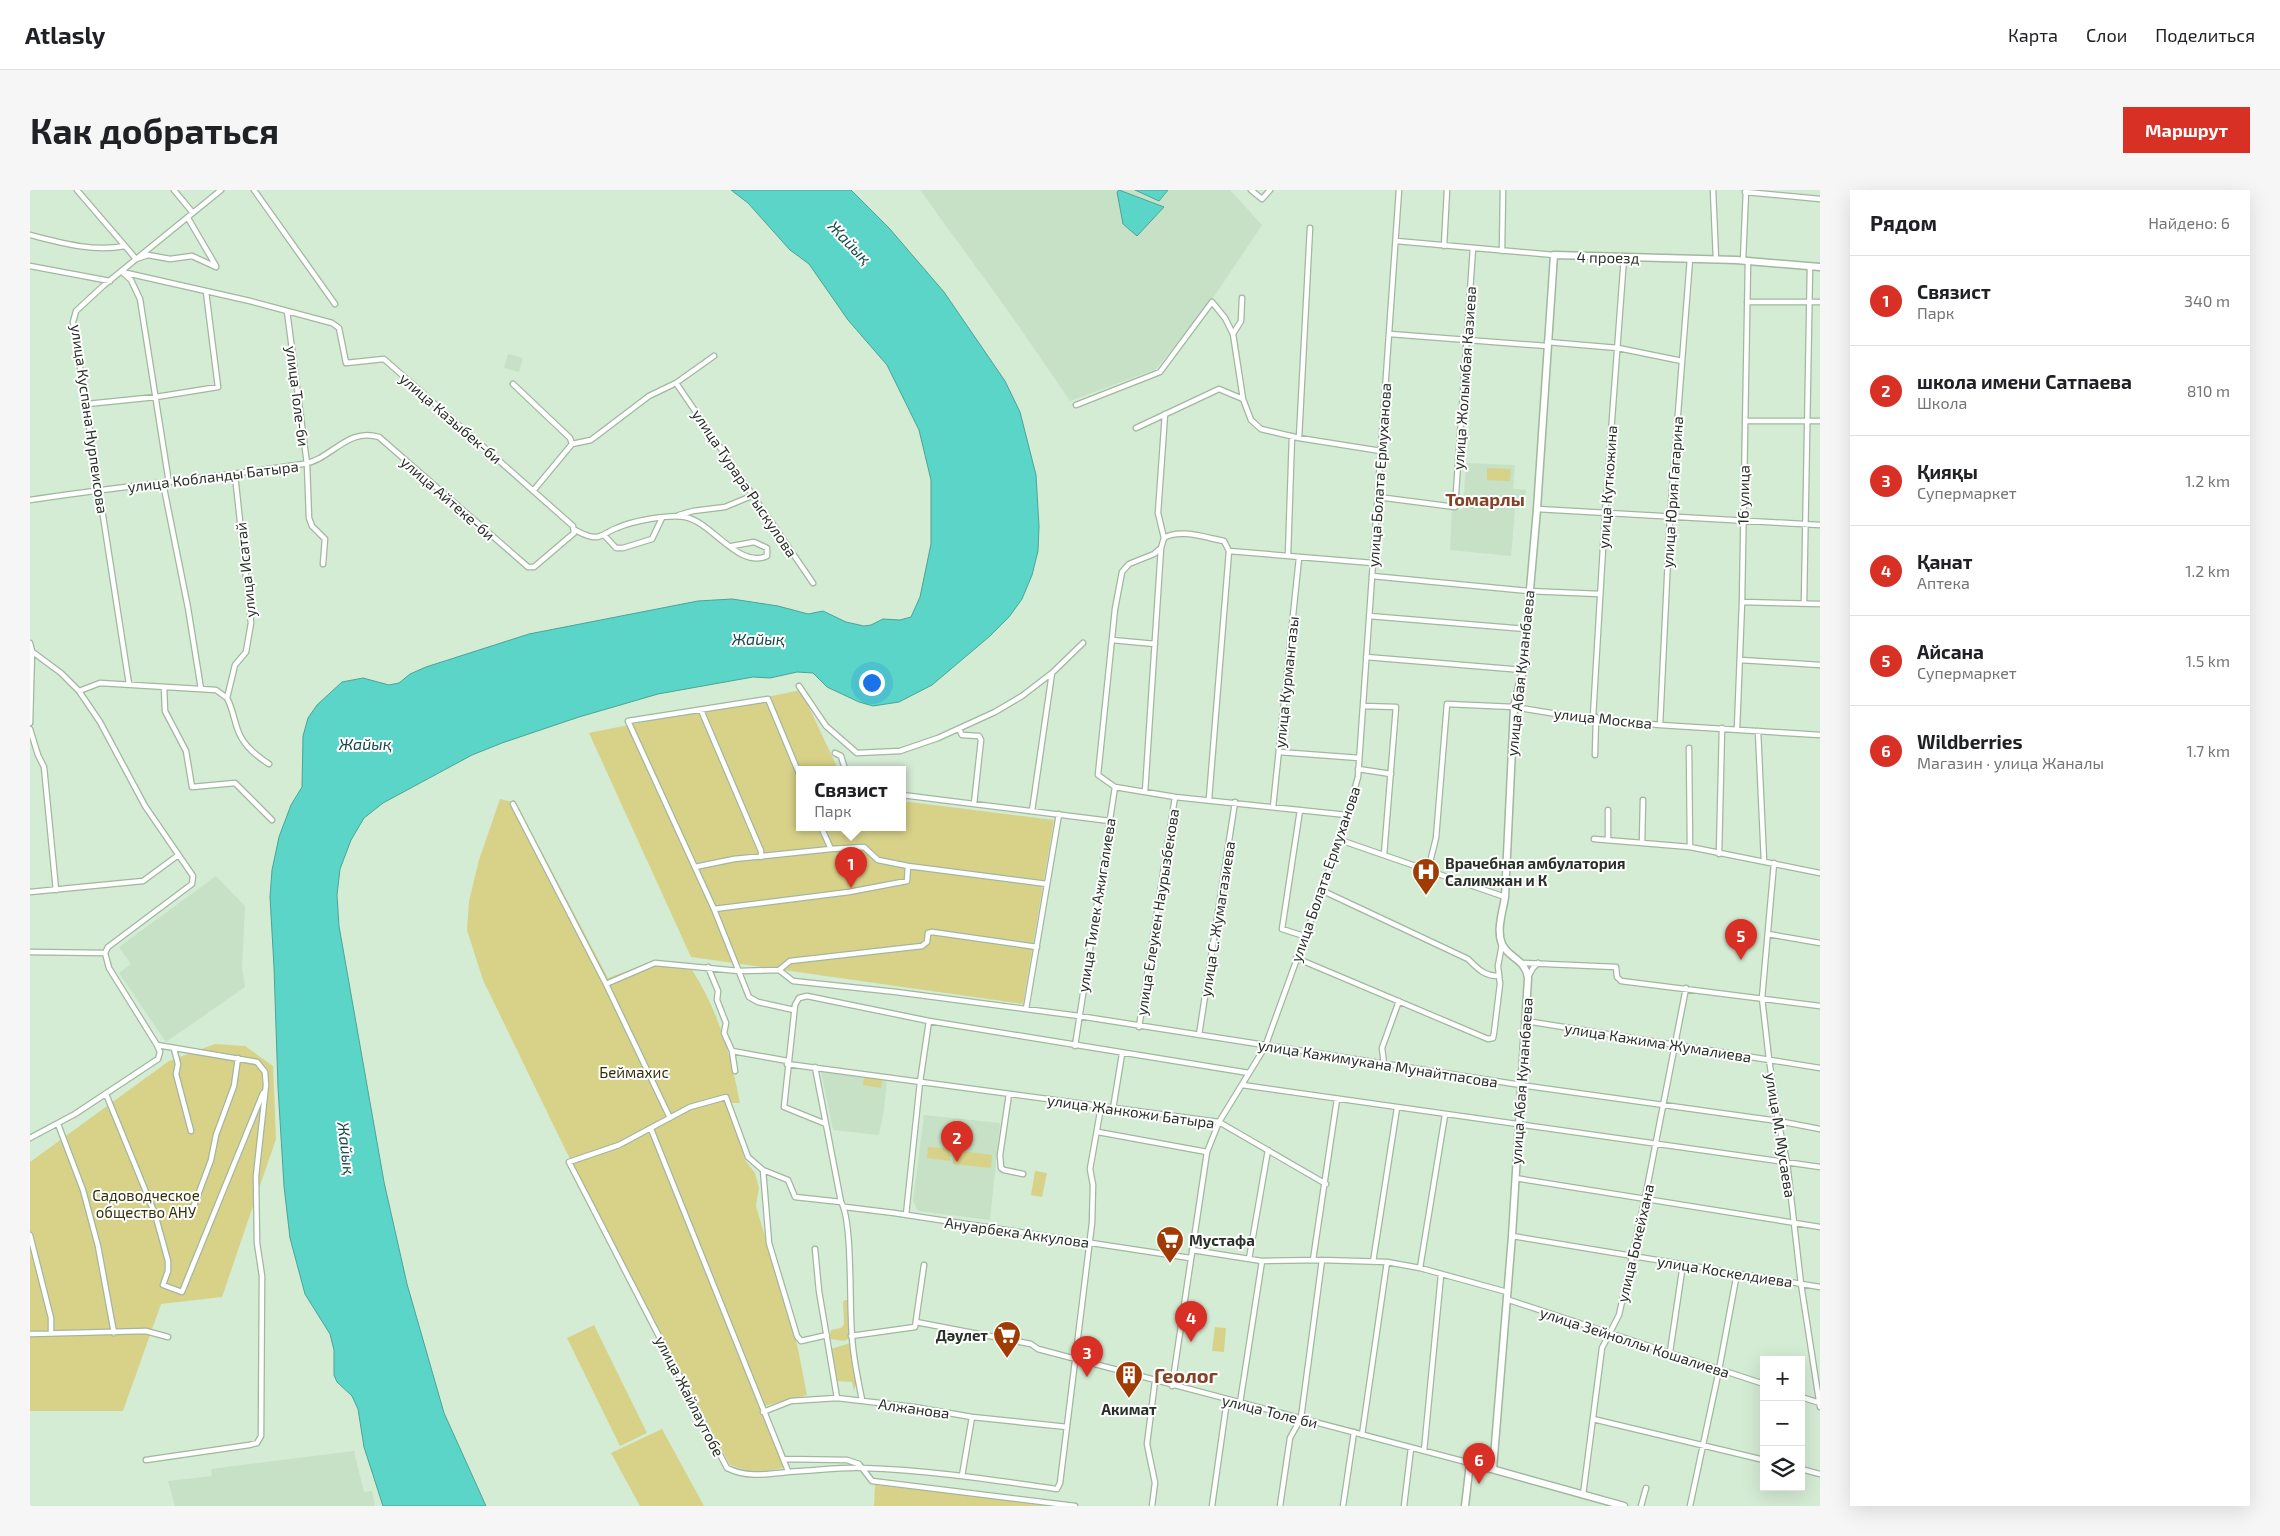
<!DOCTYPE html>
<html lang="ru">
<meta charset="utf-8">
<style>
:root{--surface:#fff;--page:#f6f6f6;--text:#202124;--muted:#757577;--line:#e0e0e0;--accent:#d93025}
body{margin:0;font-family:"Exo 2",sans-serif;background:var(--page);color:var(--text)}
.controls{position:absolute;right:15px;bottom:15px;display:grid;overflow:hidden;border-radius:0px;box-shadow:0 5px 20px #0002}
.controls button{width:45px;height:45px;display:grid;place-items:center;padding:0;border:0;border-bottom:1px solid var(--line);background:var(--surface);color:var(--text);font:25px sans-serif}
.you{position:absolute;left:841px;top:492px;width:18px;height:18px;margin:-12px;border:4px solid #fff;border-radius:50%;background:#1a73e8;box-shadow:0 0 0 8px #1a73e833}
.badge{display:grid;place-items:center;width:32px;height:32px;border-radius:50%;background:var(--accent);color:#fff;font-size:16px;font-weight:700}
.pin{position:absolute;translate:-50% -41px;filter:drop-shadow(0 1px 2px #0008)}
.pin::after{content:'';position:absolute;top:26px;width:18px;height:15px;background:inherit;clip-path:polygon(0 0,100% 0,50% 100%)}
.popup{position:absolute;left:766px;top:576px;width:110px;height:65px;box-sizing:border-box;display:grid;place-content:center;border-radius:0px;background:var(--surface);filter:drop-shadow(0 1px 4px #0005);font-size:16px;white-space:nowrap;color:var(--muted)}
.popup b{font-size:19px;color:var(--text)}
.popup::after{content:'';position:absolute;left:50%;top:100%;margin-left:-10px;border:10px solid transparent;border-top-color:var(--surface)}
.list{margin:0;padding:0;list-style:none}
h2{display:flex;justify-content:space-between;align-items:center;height:65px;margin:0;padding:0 20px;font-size:21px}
h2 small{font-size:16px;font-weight:400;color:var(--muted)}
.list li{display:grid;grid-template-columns:32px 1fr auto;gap:15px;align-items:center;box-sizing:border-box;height:90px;padding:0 20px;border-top:1px solid var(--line)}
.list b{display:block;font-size:19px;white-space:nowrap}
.list p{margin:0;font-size:16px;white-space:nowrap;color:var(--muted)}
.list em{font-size:16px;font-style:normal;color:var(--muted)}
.icon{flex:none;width:28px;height:28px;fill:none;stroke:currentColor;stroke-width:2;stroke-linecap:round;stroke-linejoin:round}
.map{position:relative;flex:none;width:1790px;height:1316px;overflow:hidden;border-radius:0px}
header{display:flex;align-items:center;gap:30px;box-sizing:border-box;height:70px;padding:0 25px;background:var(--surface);border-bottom:1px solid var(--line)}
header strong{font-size:24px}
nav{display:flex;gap:28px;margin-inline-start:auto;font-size:18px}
.intro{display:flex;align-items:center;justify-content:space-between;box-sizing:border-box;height:120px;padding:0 30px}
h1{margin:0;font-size:35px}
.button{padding:12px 22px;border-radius:0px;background:var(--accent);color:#fff;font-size:18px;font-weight:700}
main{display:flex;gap:30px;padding:0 30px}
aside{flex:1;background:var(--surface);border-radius:0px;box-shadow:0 5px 20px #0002}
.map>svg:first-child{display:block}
.built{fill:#c6e1c5}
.green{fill:#d8d289}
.water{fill:#5ad5c7;stroke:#4ba497}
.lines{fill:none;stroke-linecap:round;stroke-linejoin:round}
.street-casing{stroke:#a1b7a0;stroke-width:7}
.secondary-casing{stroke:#a1b7a0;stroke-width:9}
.street{stroke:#fff;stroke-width:4.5}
.secondary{stroke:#fff;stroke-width:6}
.labels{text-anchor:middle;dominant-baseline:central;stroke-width:4;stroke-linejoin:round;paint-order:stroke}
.street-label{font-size:15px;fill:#283128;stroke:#fff}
.poi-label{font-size:15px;font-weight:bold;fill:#283128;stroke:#fff;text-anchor:start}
.park-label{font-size:15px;fill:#333008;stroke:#fff}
.water-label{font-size:16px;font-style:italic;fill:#164c46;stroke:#fff}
.quarter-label{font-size:18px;font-weight:bold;fill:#844226;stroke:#fff}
.district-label{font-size:20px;font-weight:bold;fill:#844226;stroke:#fff}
</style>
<header>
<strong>Atlasly</strong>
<nav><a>Карта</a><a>Слои</a><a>Поделиться</a></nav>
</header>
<div class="intro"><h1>Как добраться</h1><a class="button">Маршрут</a></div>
<main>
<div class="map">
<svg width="1790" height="1316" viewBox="0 0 1790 1316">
<rect width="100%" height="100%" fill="#d4ebd4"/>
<path class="built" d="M890,0H1200L1232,35L1181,111L1126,179L1040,211L981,125Z
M478,164L493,168L489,182L474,178Z
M1436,273L1485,275L1483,299L1496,300L1494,317L1485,318L1481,366L1420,360L1422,319L1433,320Z
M186,686L215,716L212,777L215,797L136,852L89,783L101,774L89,757Z
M791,881L857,889L854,920L849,945L803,940Z
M894,925L970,933L960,1030L888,1021L883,1011Z
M324,1261L334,1302L342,1301L345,1316H145L138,1291L182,1286L181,1279Z"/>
<path class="green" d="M1457,278L1481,279L1480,291L1457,290Z
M771,500L808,579H770V637H872V611L1024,630L993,814L661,767L559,543Z
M470,609L486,613L578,788L616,774L662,780C688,820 701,866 710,913H697L715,970L725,983L729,998L726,1016L767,1154L777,1205L735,1216L759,1277L725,1283L700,1275L537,963L453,790L437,740L439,711L449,670Z
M185,854L215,856L243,876L246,949L192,1107L131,1114L93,1221H0V972L139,871Z
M834,887L852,889L851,898L833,895Z
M898,957L921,959L920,971L897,968Z
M924,960L962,965L961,978L923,974Z
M1005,981L1017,983L1012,1007L1001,1005Z
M815,1110H819L820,1148L814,1151L800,1149L801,1140L811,1138L814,1134L813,1112Z
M564,1135L617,1243L590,1256L537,1148Z
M1185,1137L1196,1138L1194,1162L1182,1161Z
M820,1153L826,1193L824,1201L822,1192L806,1191L801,1159Z
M632,1239L674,1316H610L581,1263Z
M845,1295L1037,1316H844Z"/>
<path class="water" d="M701,0H821L859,38L914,102L975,191L990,222L1006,285L1009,336L1008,361L1002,385L992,409L979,427L960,446L902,495L869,512L843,516L829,512L797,497L783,483L767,482L740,488L723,487L628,504L549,527L472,553L442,565L353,613L334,628L321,650L310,679L307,705L309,736L354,992L377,1094L414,1223L456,1316H353L334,1257L328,1219L322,1206L307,1192L304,1185V1160L300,1144L275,1104L260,1048L254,996L248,897L244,777L240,707L242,680L249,647L261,615L272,597L273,546L278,528L287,515L312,492L333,488L359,495L369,493L380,484L396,477L499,444L668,411L702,409L748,416L778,424L793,421L816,432L834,436L841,435L853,429L870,430L881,427L890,407L901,354V290L889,240L857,175L818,130L779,74L760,60L718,13Z
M1089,0L1134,17L1107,46L1093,34L1087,2Z
M1105,0H1138L1129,11Z"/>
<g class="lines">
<defs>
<path id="street" d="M47,0L95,56
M144,0L163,23
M224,0L305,114
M1221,0L1232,9L1240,0
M1683,0L1686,69
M1715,2L1790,9
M158,28L186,76
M0,45C32,53 62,62 95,56L106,69L118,65L140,69L162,66L186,77
M1366,51L1524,65
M1414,56L1417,0
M1472,61L1473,0
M1713,71L1716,0
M0,76L80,91
M92,82L101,90L110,109L139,293
M1717,112H1790
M257,121L277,274L279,328L282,336L295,349L293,374
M1203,144L1211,131L1212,108
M1360,144L1517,156
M1517,152L1588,158L1652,171
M646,193L783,393
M483,194L540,248L542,254
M57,214L126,207L188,197L176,102
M1046,215L1130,182L1182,112L1195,128L1203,144L1213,209L1221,230L1231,239L1269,248L1351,261
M1715,231H1790
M1106,238L1189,199L1213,209
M1269,248L1280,38
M205,285L221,433L216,462L205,475L197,508C203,519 204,531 209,543C215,557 227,566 239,574
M133,293L158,418L171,499
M503,301L542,254L561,250L619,206L646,193L684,166
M1348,307L1425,317L1443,58
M0,310C91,296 182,288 273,274C301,270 317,237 349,247L498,377H504L544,343L543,336L354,169L316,173L309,138L302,133L220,111L92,82
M1507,319L1790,335
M649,325L663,321L695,317L724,305
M545,340C551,343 559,348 567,347C574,346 580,340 587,338C602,331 639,324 655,327C682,332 708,379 737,366V358L724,352L702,356
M574,345L586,358H593L622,349L632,328
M1134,348L1128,323L1135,224
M1131,358L1124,364L1099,374L1092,382L1085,419L1068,585L1085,597L1145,607L1317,625
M1199,361L1343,373
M1258,365L1262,246
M1342,386L1498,401L1570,404
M1712,412L1790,414
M1774,413L1780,76
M1339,426L1496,439
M1082,450L1125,454
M0,453L2,461L0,533
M0,460L31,483L49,501L70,532L115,616L163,686L162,694L78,757L75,763
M1336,467L1493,480
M1711,470L1790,475
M99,494L43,132L46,121L73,96L191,0
M769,496L796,536L827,563L870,561L908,548L965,522L992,506L1022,483L1053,453
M134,497L135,521L156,561L162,597L205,593L242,630
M49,501L70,493L186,500L197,508
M1333,516L1366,517L1354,665
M671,520L731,661V667
M1563,527L1575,324L1594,67
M1630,535L1640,326L1660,69
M0,539L8,565L14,577L26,700
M929,539L932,545L949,546L951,550L944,614
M1707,539L1712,412L1718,71
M1728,541L1734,671
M1659,558L1660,657
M1249,562L1329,568
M805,563L811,566L815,579
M1565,565L1566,527
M1328,579L1361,584
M1115,602L1131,358L1134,348C1149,338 1177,348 1194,351L1199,361L1179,609
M872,605L1080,631
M483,614L576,794L640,928
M1243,617L1269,368
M1270,620L1252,739L1274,746
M1002,621L1022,483
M1564,649L1660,657L1790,683
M1310,650L1475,707
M1578,650V620
M1612,653L1613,610
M1689,664L1692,538
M1744,673L1732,808L1739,869L1748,931L1757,972L1771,1094L1790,1217
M878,676L1017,694
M665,677L704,669L801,659L791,637
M1398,680L1406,648L1417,514L1484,517L1539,526L1630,535L1790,545
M1291,700L1438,769C1448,779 1454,786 1469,786
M0,702L113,691L147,666
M684,719L819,702L877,691L878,676L848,670L834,657L801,659
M1738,744L1790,753
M0,762L75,763
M75,763L79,778L127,855L227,872L235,882L236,895L226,986L227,1053L232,1086L231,1246L227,1253L219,1255L116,1270
M1266,768L1458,849L1463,848L1464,843L1470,794L1468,776L1472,754
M1492,773L1586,777L1587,787L1591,791L1790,816
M678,777L688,801L687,810L696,833L694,843L702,861L705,881
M749,780L763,791L866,802L1049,826L1491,895L1748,931L1790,939
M1498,787L1503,778L1508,773
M576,794L625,773L709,781L749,780L760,771L892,756L897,752L898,743L902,742L1007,757
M996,819L1029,624
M764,820L728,812L719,807L684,719L598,531L738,509L770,586
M1496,831L1790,878
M1109,837L1145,607
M1169,845L1205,612
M1045,856L1085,597
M144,859L148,874L146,884L161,941
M702,861L758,871
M757,874L1189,932L1296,994
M1354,874L1352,858L1369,811
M785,877L811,1012C823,1031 819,1119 822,1146C823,1168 828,1189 832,1210
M1212,895L1790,977
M76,904L125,1024L138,1071V1081L133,1095L152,1102L233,903
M979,904L970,965L971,978L974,980L993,984
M1083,919L1092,864
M28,934L53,1000L68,1056L84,1143
M796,934L754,917L765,815L769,808L777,806L899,831L1219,883
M621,939L758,1281
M1068,942L1177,962
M0,948L45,924L128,869L130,862L127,855
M733,980L758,990L765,1007L811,1012
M1485,988L1790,1037
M815,1017L864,1023L1160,1068
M158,1021L162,1019L165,1013L181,970L186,945L204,896L208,868
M876,1025L890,892L899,831
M0,1045L21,1128V1143
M1482,1046L1790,1097
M785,1059L789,1101L807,1208
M1162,1060L1232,1071L1292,1070L1357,1072L1390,1078L1477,1102
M1219,1069L1238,960
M1283,1070L1307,909
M1343,1072L1367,918
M1390,1078L1415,925
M1476,1109L1734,1194
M886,1132L1001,1154L1008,1159L1440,1273
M0,1144L116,1141L138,1147
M797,1145L771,1151L767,1146L739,1053L733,980L718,967L696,907L660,917L589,955L539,972L697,1278C721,1290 746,1282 772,1281C792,1280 813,1277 833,1278C898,1280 963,1290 1027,1299L1030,1293L1062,1033L1063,995L1060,979L1071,917
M821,1146L885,1137L894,1075
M1640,1162L1653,1074
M1142,1196L1177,962L1189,932L1235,857L1310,650L1328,587L1369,0
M1771,1207L1790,1213
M1210,1213L1232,1071
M733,1222L761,1211L807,1208L884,1217L942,1227L1037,1237
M1563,1229L1734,1270
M1332,1245L1357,1072
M1394,1261L1411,1085
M753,1269L817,1270L829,1274L842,1291L1045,1316
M1771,1279L1790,1284
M932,1286L942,1227
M1553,1305L1572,1158L1589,1125L1615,1008L1656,798
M1122,1316L1125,1293L1117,1254L1125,1191
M1182,1316L1197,1210
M1250,1316L1260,1248L1271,1228L1292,1070
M1313,1316L1324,1242
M1374,1316L1381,1258
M1611,1316L1616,1298
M1660,1316L1689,1180L1707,1083"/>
<path id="secondary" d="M1463,1279L1482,1046L1498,788C1495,768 1479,769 1472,754C1466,740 1473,721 1475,707L1484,517L1493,480L1507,319L1524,65L1706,70L1790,77
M1435,1316L1440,1273L1594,1316"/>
</defs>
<use href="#street" class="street-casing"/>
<use href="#secondary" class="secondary-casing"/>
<use href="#street" class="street"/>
<use href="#secondary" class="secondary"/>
</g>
<defs>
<symbol id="hospital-pin" viewBox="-11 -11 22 30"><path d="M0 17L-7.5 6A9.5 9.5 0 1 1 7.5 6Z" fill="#a03c03" stroke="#fff"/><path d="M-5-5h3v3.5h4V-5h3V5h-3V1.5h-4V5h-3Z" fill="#fff"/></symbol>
<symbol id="supermarket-pin" viewBox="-11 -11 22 30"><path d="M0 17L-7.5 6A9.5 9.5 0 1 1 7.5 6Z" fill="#a03c03" stroke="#fff"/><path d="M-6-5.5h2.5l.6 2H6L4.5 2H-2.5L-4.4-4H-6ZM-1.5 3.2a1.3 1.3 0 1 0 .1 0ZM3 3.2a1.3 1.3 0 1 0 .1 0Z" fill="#fff"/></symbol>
<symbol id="building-pin" viewBox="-11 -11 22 30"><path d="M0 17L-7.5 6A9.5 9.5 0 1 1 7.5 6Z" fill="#a03c03" stroke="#fff"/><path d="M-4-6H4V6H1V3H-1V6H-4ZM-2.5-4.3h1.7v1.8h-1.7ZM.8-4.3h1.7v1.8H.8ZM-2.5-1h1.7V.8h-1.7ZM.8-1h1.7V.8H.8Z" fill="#fff"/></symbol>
</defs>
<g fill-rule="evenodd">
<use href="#hospital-pin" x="1380" y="666" width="32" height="43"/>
<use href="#supermarket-pin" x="1124" y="1034" width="32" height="43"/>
<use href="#supermarket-pin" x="961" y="1129" width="32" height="43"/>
<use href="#building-pin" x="1083" y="1169" width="32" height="43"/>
</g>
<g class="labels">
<g class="street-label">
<text transform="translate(1578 67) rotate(1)">4 проезд</text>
<text transform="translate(1434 188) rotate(-86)">улица Жолымбая Казиева</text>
<text transform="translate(268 206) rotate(83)">улица Толе-би</text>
<text transform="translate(421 228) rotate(41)">улица Казыбек-би</text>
<text transform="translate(60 229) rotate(82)">улица Куспана Нурпеисова</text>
<text transform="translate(1349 285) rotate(-86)">улица Болата Ермуханова</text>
<text transform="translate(183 286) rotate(-7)">улица Кобланды Батыра</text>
<text transform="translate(715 293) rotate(56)">улица Турара Рыскулова</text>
<text transform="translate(1577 297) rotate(-86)">улица Куткожина</text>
<text transform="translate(1642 302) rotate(-86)">улица Юрия Гагарина</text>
<text transform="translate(1713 305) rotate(-89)">16 улица</text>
<text transform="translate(418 308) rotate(41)">улица Айтеке-би</text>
<text transform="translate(215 380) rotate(-96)">улица Исатай</text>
<text transform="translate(1490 483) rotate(-84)">улица Абая Кунанбаева</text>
<text transform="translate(1256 492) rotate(-84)">улица Курмангазы</text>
<text transform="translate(1573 528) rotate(6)">улица Москва</text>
<text transform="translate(1295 684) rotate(-71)">улица Болата Ермуханова</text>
<text transform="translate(1066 715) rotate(-81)">улица Тилек Ажигалиева</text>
<text transform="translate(1127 722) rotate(-81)">улица Елеукен Наурызбекова</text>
<text transform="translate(1187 729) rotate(-81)">улица С. Жумагазиева</text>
<text transform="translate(1628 852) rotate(9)">улица Кажима Жумалиева</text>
<text transform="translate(1348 873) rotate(9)">улица Кажимукана Мунайтпасова</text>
<text transform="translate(1491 891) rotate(-86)">улица Абая Кунанбаева</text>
<text transform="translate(1101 921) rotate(8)">улица Жанкожи Батыра</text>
<text transform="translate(1751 945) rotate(81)">улица М. Мусаева</text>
<text transform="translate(987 1042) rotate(8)">Ануарбека Аккулова</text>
<text transform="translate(1605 1053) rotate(-77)">улица Бокейхана</text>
<text transform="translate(1695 1081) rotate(9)">улица Коскелдиева</text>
<text transform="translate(1605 1152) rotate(18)">улица Зейноллы Кошалиева</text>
<text transform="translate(660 1206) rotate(63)">улица Жайлаутобе</text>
<text transform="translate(884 1218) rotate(8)">Алжанова</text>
<text transform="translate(1240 1221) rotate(14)">улица Толе би</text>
</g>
<g class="poi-label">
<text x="1415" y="673">Врачебная амбулатория<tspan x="1415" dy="17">Салимжан и К</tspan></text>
<text x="1159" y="1050">Мустафа</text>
<text x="958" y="1145" text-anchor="end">Дәулет</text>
<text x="1099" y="1219" text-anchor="middle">Акимат</text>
</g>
<g class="park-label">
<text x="604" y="882">Беймахис</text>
<text x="116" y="1005">Садоводческое<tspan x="116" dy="17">общество АНУ</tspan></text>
</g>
<g class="water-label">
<text transform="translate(820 52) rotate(46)">Жайық</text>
<text x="728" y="448">Жайық</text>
<text x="335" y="553">Жайық</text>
<text transform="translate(317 958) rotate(83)">Жайық</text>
</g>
<g class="quarter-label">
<text x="1455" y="309">Томарлы</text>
</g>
<g class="district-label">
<text x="1156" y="1185">Геолог</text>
</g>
</g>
</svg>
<div class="controls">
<button>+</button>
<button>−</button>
<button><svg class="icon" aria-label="layers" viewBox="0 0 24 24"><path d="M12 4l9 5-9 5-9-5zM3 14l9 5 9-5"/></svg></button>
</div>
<div class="you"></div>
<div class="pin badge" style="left:821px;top:698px">1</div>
<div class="popup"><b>Связист</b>Парк</div>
<div class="pin badge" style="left:927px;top:972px">2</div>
<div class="pin badge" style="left:1057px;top:1187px">3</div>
<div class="pin badge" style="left:1161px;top:1152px">4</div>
<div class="pin badge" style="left:1711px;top:770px">5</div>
<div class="pin badge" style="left:1449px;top:1294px">6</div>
</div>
<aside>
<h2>Рядом<small>Найдено: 6</small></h2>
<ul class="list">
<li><span class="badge">1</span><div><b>Связист</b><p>Парк</p></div><em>340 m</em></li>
<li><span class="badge">2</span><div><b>школа имени Сатпаева</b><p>Школа</p></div><em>810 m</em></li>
<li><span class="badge">3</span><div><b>Қияқы</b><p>Супермаркет</p></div><em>1.2 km</em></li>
<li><span class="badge">4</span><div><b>Қанат</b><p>Аптека</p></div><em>1.2 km</em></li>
<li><span class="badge">5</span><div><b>Айсана</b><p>Супермаркет</p></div><em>1.5 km</em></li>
<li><span class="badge">6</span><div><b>Wildberries</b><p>Магазин · улица Жаналы</p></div><em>1.7 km</em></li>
</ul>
</aside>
</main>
